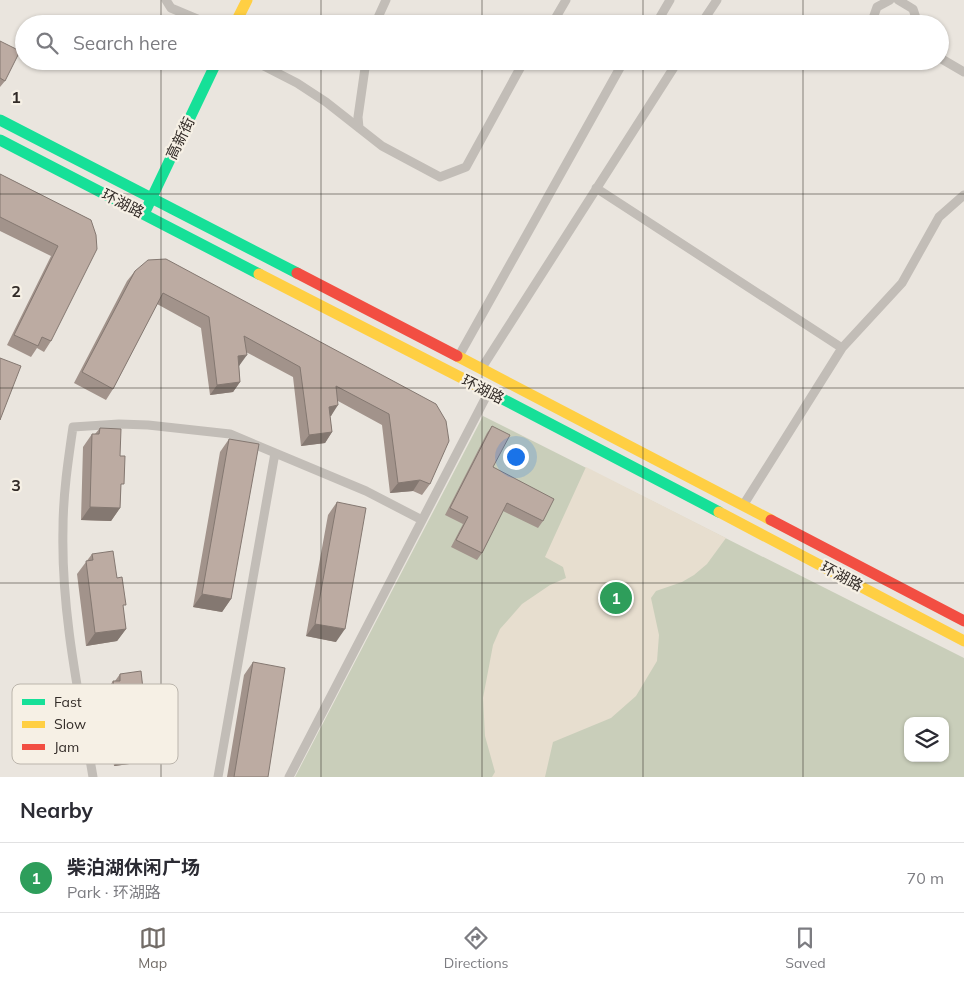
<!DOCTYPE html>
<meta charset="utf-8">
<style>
:root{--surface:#fff;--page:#f2f2f3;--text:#2b2b33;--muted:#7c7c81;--line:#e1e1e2;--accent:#726c67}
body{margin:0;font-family:Mulish,"Noto Sans SC",sans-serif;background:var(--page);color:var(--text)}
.controls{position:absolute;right:15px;bottom:15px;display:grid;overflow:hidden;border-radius:10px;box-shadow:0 1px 4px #0004}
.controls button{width:45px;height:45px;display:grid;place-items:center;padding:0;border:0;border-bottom:1px solid var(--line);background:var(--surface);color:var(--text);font:25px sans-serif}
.you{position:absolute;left:515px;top:456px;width:18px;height:18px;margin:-12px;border:4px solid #fff;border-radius:50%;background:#1a73e8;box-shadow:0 0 0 8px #1a73e833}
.badge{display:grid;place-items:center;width:32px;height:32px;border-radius:50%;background:var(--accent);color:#fff;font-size:16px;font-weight:700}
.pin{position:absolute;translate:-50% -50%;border:2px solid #fff;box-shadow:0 1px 5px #0006}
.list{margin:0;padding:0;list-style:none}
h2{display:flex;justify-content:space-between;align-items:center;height:65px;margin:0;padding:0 20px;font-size:21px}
h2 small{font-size:16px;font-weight:400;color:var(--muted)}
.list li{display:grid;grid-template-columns:32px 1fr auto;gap:15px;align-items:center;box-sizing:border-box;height:70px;padding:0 20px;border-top:1px solid var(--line)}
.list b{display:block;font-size:19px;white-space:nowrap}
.list p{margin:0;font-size:16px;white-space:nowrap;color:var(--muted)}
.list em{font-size:16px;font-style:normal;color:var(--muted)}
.icon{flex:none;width:28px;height:28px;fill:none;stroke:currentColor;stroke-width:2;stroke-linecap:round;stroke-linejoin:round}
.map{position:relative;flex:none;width:964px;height:777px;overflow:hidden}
.search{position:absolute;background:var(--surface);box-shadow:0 1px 4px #0004;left:15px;right:15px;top:15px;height:55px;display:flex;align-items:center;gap:12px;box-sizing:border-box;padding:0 18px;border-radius:28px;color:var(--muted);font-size:19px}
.sheet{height:135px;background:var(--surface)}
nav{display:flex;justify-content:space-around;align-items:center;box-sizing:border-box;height:70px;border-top:1px solid var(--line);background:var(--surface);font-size:14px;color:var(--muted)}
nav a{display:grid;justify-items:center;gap:2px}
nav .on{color:var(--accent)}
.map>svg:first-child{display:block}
.green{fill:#c9ceba;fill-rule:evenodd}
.plaza{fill:#e7decf}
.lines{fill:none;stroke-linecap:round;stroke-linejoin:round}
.lane{stroke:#c2bdb7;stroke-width:9}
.fast{stroke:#16e098;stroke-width:11}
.slow{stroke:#ffcf43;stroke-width:11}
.jam{stroke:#f24e42;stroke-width:11}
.wall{fill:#a2938b}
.shaded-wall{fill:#847871}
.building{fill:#bcaba2;stroke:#847871}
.grid{fill:none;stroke:#322b27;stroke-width:1;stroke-opacity:0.55}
.labels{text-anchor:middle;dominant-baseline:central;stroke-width:4.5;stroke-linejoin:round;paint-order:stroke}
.street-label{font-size:15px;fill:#322b27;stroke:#f6f0e5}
.key{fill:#f6f0e5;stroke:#bbb5ac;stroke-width:1}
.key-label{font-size:14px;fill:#322b27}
.grid-label{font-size:16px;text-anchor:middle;font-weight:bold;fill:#322b27;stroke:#f6f0e5;stroke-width:4.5;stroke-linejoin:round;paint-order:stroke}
</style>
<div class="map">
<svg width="964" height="777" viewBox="0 0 964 777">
<rect width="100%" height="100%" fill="#eae5de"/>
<path class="green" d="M483,416L964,658V777H295ZM908,721H945V758H908Z"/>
<path class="plaza" d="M586,467L726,538L707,564L694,575L682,582L656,591L651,598L659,635L657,661L636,696L611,718L553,742L545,777H492L495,772L485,736L483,698L493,645L500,629L522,604L550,585L566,578L563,567L545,557Z"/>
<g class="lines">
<path class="lane" d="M166,0L171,8L209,24
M898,0L913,9L918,24
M375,24L386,0
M552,24L566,0
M656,24L670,0
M701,24L717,0
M871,24L877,7L890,0
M940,58L964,72
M254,61L297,83L326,102L382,146L440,177L466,167L524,61
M359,128L358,117L366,61
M596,188L842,348
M460,354L621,66L626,61
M483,366L678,61
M744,504L842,348L902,283L939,217L964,195
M93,777C79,695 61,612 63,529C63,495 68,461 73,427L119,424L148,425L230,434L366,491L422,520
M218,777L275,453
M289,777L488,393"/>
<path class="fast" d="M0,120L297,273
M0,140L259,274
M145,212L217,61
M495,395L719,512"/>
<path class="slow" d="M235,24L247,0
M259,274L495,395
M457,356L771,520
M719,512L964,641"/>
<path class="jam" d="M297,273L457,356
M771,520L964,621"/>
</g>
<path class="wall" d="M0,41L5,81L0,87Z
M0,174L91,220L51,341L44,352L37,348L31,357L7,345L51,256L0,231Z
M135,271L436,404L430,484L422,495L413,491L390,493L382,425L338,401L331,416H330L332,432L325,443L301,446L293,377L246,352L239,366L240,382L233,392L210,395L201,328L157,304L113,389L106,400L74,383L127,281Z
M492,426L493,467L543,521L538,528L503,511L482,553L477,560L451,547L463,524L445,515L487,433Z
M100,428L120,456L121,489L120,508L111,521L81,520L83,447L92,434H95Z
M229,439L231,599L222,612L193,607L220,452Z
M337,502L336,642L306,636L328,515Z
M92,554L117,578L123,608L126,629L117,641L86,646L77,574Z
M253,662L268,777H227L244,675Z
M120,674L144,698L151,728L145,762L114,766L104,694L113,681H115Z"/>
<path class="shaded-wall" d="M247,355L239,366L230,367L238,356Z
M240,382L233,392L210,395L217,385Z
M338,405L331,416L321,417L329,407Z
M332,432L325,443L301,446L309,435Z
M420,480L413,491L390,493L398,483Z
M90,507L120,508L111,521L81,520Z
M202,594L231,599L222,612L193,607Z
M315,624L345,629L336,642L306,636Z
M126,629L117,641L86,646L95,633Z
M154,749L145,762L114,766L123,753Z"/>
<path class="building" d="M0,41L20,51L5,81L0,78Z
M0,174L91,220L96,235L97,249L51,341L42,337L38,346L14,335L58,246L0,217Z
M166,259L436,404L446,421L449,441L430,484L420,480L398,483L389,414L336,386L338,405L329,407L332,432L309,435L300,367L244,336L247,355L238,356L240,382L217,385L209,317L163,293L113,389L82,372L135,271L148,260Z
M0,358L21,366L0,420Z
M492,426L510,435L493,467L554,499L543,521L507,503L482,553L456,540L468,517L450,508Z
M100,428L121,429L120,456H125L124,484H121L120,508L90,507L92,434H99Z
M229,439L259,444L231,599L202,594Z
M337,502L366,508L345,629L315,624Z
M113,551L117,578L122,577L126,605H123L126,629L95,633L86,561L93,560L92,554Z
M253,662L285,668L268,777H234Z
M141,671L144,698L149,697L153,725L151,726L154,749L123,753L113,681H120V674Z"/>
<path class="grid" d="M161,0V24M321,0V24M482,0V24M643,0V24M803,0V24M161,61V777M321,61V777M482,61V777M643,61V777M803,61V777M0,194H964M0,388H964M0,583H964"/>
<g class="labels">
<g class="street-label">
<text transform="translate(180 138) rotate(-64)">高新街</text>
<text transform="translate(123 203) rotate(27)">环湖路</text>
<text transform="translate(483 389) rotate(27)">环湖路</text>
<text transform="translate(842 576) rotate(28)">环湖路</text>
</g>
</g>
<rect x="12" y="684" width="166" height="80" rx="8" class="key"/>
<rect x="22" y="699" width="23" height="6" fill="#16e098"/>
<rect x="22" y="721" width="23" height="7" fill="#ffcf43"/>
<rect x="22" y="744" width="23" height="6" fill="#f24e42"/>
<g class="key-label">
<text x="54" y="707">Fast</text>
<text x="54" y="729">Slow</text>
<text x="54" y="752">Jam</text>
</g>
<g class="grid-label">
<text x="16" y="103">1</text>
<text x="16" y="297">2</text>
<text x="16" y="491">3</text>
</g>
</svg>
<div class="controls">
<button><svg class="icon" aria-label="layers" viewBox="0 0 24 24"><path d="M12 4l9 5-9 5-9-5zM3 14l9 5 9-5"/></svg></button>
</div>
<div class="you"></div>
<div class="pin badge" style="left:616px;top:598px;background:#2e9e5b">1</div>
<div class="search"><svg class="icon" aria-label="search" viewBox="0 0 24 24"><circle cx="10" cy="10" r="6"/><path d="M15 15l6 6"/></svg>Search here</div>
</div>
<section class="sheet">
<h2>Nearby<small></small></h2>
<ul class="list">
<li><span class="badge" style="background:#2e9e5b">1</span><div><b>柴泊湖休闲广场</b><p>Park · 环湖路</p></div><em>70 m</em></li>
</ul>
</section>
<nav>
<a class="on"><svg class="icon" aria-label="map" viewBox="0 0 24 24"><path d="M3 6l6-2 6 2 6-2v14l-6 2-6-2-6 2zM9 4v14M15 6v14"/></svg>Map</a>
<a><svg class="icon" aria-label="directions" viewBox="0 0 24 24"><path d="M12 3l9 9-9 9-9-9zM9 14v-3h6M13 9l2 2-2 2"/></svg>Directions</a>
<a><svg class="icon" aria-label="saved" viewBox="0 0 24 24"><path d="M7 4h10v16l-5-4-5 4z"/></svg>Saved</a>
</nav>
